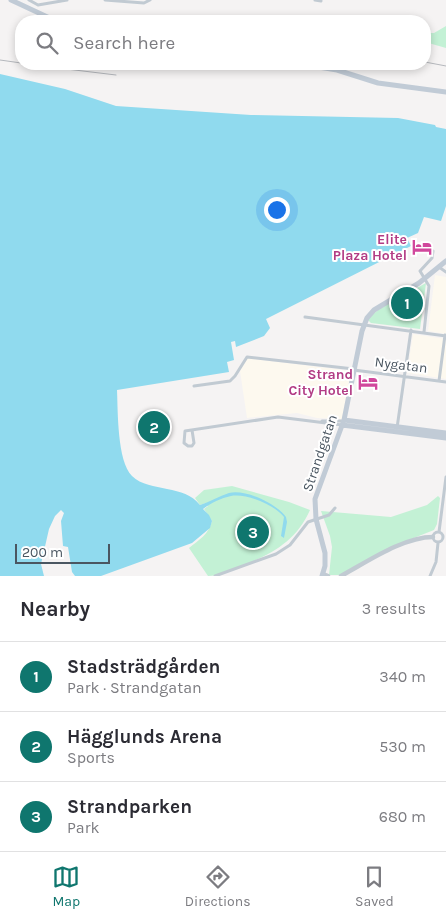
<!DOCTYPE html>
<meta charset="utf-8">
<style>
:root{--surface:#fff;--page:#f2f2f3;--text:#2b2b33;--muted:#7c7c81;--line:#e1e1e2;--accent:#0f766e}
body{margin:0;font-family:Karla,sans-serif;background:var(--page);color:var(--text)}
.scale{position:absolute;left:15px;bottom:12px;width:95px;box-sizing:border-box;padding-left:5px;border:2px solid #4a5661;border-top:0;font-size:14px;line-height:18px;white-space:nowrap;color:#4a5661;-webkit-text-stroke:4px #fff;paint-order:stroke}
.you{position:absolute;left:276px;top:209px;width:18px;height:18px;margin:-12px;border:4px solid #fff;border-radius:50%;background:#1a73e8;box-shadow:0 0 0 8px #1a73e833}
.badge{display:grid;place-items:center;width:32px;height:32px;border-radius:50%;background:var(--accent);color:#fff;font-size:16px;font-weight:700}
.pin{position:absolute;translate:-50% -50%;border:2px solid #fff;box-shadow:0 1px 5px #0006}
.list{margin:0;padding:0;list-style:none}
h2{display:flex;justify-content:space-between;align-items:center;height:65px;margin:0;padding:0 20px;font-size:21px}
h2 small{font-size:16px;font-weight:400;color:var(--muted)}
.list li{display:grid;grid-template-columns:32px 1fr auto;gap:15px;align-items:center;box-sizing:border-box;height:70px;padding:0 20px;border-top:1px solid var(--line)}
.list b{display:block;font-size:19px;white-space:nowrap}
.list p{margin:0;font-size:16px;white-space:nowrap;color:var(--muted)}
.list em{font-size:16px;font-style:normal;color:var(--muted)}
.icon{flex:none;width:28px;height:28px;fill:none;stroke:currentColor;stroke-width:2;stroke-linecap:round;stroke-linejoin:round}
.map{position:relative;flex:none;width:446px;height:576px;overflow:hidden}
.search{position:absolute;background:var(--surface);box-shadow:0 2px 8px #0003;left:15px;right:15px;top:15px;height:55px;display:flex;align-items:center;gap:12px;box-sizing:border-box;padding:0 18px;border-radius:20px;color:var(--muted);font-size:19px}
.sheet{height:275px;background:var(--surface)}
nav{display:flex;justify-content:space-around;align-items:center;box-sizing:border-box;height:70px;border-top:1px solid var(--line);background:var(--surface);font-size:14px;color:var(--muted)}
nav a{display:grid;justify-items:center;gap:2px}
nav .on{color:var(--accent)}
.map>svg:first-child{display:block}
.commercial{fill:#fdf9ef}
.green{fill:#c3f1d5}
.water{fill:#90daee}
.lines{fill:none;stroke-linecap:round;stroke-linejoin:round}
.minor{stroke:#c1cad2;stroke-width:3}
.tertiary{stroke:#c1cad2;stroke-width:4.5}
.secondary{stroke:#c1cbd6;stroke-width:5}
.rail{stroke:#b5b8bd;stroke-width:1}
.labels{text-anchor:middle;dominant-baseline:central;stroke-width:4;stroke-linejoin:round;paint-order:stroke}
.hotel-label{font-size:14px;font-weight:bold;fill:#b23c85;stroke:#fff;text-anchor:end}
.street-label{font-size:14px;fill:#4a5661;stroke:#fff}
</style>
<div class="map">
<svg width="446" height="576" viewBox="0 0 446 576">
<rect width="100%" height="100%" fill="#f5f3f3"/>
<path class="commercial" d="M435,275L446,277V334L428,331Z
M413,334L446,339V379L407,373Z
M247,358L351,371L342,419L317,418L297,413L247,418L240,371Z"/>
<path class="green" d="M446,26V48L425,42V33H434Z
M426,283L420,329L371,323L368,320C375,308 412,291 426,283Z
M232,486L289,502L310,510C296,542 269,556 238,567C229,571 218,576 208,576L189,548C199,540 209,534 212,521L204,509L208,506L206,503L200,505L195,498L204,490Z
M438,496L440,498L437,524L434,530L396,545L341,575H329L332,547L330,536L321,511L391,517L427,505Z"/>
<path class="water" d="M0,74L65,89L116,106L251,115L398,118L435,125L436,127L446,129V206L441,221L424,217L418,233L407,238L411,246L266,319L270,328L264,336L236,347L235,341L231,342L234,360L227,362L229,372L117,390C118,411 117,461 132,476C141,485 155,486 167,489C181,492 191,494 200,505C210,502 219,496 229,493C246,489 277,504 286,517L287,522L284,538L281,536L284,517C275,505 246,493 231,496C221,498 211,503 203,509L209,515L212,521L210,528L192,543L101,576H75L72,572L68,547L63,546L61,521L64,513L61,510L55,516L49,529L41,564L44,576H0Z"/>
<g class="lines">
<path class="minor" d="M29,0L38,5L67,0
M105,0L144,3L150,0
M315,0L321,1
M439,267L446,272
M305,317L446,336
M424,332L429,286L420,271L432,258L433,251
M354,370L446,382
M439,381L445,335
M194,386L230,381L235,376L247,357L354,369
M322,421H343
M397,428L411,330
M192,430L194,443L192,446H188L184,443L185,431L278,417L342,425
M433 537a5 5 0 1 1 10 0a5 5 0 1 1-10 0Z
M439,532L446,477
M215,576L276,554L290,545L308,522L329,515L335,508
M430,576L436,562L438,543"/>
<path class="tertiary" d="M323,574L328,576
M341,576C367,562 403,537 433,537"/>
<path class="secondary" d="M11,0L56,21
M300,64L337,70L378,83L446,92
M344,420L446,433
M342,425L446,438
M322,576L325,566V553L316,519L315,499L344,420L362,331L367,318L374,310L419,283L446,261"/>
<path class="rail" d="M0,60L21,63
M425,62L446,66
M25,64L116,75
M138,64C185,67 233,73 280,64"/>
</g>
<defs>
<symbol id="hotel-bare" viewBox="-9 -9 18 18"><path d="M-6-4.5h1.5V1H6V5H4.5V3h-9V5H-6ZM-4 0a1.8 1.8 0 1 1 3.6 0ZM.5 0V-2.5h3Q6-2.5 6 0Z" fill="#d1479c" stroke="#fff" stroke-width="2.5" paint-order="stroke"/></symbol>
</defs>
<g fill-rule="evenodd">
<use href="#hotel-bare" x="408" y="233" width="28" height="28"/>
<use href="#hotel-bare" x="354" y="368" width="28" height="28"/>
</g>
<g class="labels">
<g class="hotel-label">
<text x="407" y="239">Elite<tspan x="407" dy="16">Plaza Hotel</tspan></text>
<text x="353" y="374">Strand<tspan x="353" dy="16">City Hotel</tspan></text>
</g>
<g class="street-label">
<text transform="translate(401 365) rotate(7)">Nygatan</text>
<text transform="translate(320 453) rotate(-71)">Strandgatan</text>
</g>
</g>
</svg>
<div class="scale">200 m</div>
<div class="you"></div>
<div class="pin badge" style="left:407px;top:303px">1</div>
<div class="pin badge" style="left:154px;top:427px">2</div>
<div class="pin badge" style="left:253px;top:532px">3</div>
<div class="search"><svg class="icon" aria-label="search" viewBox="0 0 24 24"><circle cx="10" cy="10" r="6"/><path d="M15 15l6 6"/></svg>Search here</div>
</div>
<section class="sheet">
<h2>Nearby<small>3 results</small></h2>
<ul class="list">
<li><span class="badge">1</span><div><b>Stadsträdgården</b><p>Park · Strandgatan</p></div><em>340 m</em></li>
<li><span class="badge">2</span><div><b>Hägglunds Arena</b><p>Sports</p></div><em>530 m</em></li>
<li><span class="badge">3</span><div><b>Strandparken</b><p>Park</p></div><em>680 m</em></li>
</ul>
</section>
<nav>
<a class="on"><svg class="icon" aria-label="map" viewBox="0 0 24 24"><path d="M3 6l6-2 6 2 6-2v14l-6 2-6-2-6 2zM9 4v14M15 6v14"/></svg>Map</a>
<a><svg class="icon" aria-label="directions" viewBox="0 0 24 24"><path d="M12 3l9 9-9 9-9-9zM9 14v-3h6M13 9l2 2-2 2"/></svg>Directions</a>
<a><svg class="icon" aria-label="saved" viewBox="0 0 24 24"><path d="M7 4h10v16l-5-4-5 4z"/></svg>Saved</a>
</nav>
